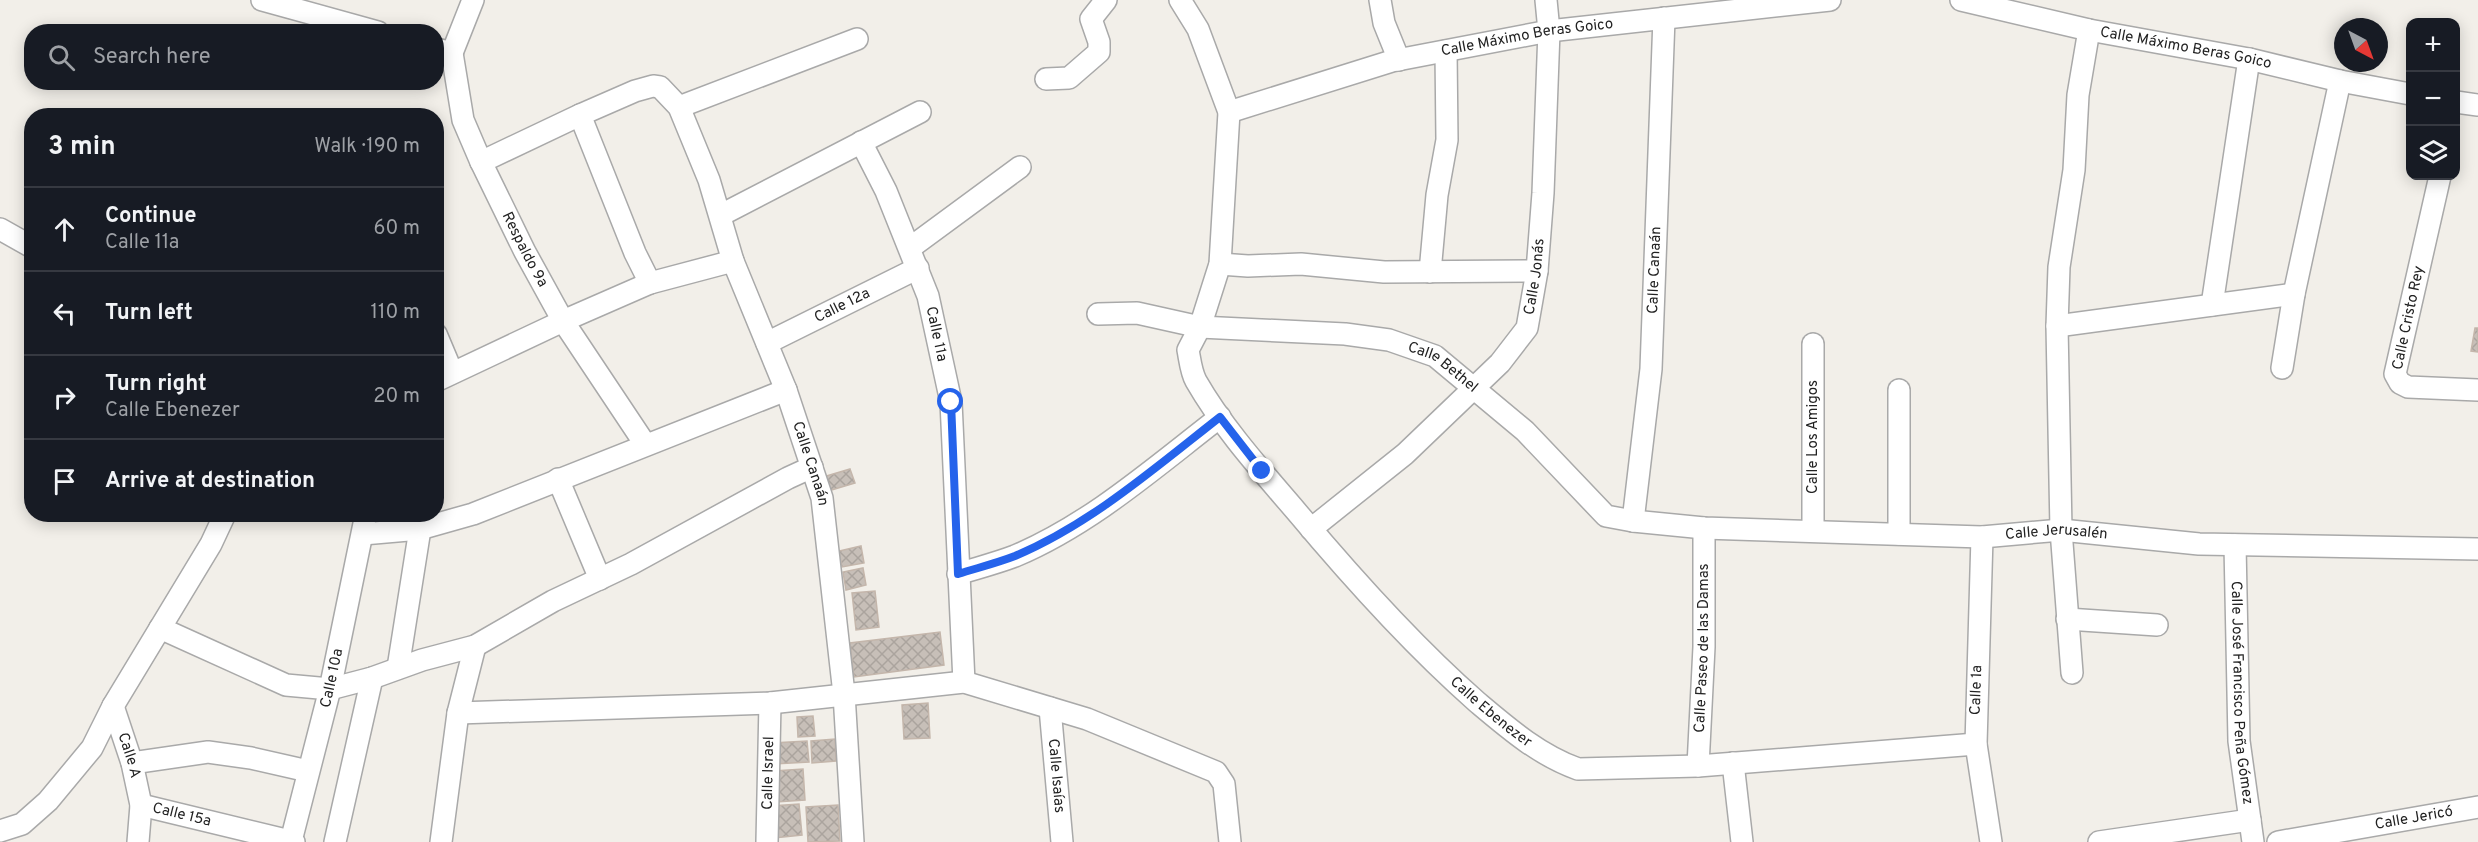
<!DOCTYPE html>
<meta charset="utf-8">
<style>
:root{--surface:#171b24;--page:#242831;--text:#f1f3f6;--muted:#9ea1a6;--line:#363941}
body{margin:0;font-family:Overpass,sans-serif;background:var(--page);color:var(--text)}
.controls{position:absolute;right:18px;top:18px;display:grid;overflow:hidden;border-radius:12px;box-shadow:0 3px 15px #0003}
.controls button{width:54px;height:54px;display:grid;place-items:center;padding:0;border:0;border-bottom:2px solid var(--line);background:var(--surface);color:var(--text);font:30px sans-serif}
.compass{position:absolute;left:2334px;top:18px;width:54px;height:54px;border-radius:50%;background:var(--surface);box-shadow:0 3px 15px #0003;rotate:139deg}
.stop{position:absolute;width:18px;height:18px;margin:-14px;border:4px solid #2563eb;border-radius:50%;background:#fff}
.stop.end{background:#2563eb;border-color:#fff;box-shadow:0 2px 6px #0008}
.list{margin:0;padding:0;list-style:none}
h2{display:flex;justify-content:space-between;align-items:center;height:78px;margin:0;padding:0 24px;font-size:26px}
h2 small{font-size:20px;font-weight:400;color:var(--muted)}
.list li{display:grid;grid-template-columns:39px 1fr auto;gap:18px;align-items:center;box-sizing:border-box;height:84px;padding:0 24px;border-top:2px solid var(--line)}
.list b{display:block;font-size:22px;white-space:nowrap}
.list p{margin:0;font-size:20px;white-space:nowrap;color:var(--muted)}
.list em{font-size:20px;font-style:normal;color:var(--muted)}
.icon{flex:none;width:33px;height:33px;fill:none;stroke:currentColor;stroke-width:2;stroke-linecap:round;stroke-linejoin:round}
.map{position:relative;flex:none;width:2478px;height:842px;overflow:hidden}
.search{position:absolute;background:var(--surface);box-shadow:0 3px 15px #0003;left:24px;top:24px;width:420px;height:66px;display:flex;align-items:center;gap:15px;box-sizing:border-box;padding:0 21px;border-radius:24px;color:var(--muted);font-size:22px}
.panel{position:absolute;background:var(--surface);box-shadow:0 3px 15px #0003;left:24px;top:108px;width:420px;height:414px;border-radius:24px}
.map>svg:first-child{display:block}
.building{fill:url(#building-cross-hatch);stroke:#c4b6ab;stroke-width:1.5}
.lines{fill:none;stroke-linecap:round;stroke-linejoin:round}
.street-casing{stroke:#a9a9a9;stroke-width:24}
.street{stroke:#fff;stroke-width:21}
.route{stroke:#2563eb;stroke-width:8}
.labels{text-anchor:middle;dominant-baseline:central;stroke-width:5;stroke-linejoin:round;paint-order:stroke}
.street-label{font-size:15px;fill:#222;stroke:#fff}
</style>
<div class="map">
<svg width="2478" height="842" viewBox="0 0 2478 842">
<defs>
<pattern id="building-cross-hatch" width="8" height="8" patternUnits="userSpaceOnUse" patternTransform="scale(1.5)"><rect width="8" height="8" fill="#c7bfb8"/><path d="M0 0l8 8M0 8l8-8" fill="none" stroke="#aba49e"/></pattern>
</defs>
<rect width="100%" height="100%" fill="#f2efe9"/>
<path class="building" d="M2475,328H2478V352L2471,351Z
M850,469L855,483L828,491L823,477Z
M861,546L864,563L842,567L839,551Z
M863,568L866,585L846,590L843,572Z
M875,591L879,627L856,630L852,593Z
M940,632L944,665L854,677L850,643Z
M928,703L930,738L904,739L902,705Z
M813,716L815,736L798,737L797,717Z
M835,739L836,761L812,763L811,741Z
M807,741L809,762L774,764L772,743Z
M803,769L805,800L776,802L774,771Z
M799,804L802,835L774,838L771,806Z
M838,805L840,841L808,842L806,807Z"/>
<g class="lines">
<defs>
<g id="street">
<path d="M262,0L378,32"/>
<path id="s1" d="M1180,0L1198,29L1229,112L1220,264L1200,327L1188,350C1190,360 1191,372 1196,381C1223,428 1261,470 1296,511C1352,578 1411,644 1477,702C1509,729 1539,755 1578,769L1698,766L1976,744"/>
<path d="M1380,0L1384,23L1399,60"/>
<path id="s2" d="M1961,0L2089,30L2249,59L2340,81L2410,94"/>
<path id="s3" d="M436,49L452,53L463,120L481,162L525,252L563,321L645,444"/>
<path d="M452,53L473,0"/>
<path d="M1046,79L1069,78L1099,52V42L1091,19L1106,0"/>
<path d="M2456,102L2478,105"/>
<path d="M679,107L857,39"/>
<path id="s4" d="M1229,112L1392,61L1549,31L1830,0"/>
<path id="s5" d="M861,142L886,191L928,296L951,402L964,682"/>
<path d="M481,162L580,115"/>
<path d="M2440,176L2395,374L2400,383L2408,387L2478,390"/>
<path d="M721,215L920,112"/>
<path d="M0,229L32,247"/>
<path d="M910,248L1020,167"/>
<path d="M1220,264L1248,266L1301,264L1384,272L1537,271"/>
<path d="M1430,272L1437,195L1447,140L1446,51"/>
<path id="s6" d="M650,283L635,253L580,115L635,91L653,86L660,87L679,107L709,180L733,261L786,390L822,498L844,694L853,842"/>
<path d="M2212,305L2249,59"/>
<path id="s7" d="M1098,314L1137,313L1200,327L1345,334L1389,340L1435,356L1525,431L1606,516L1633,521L1704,528L1982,537L2061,530L2199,544L2478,549"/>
<path d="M2057,326L2294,294"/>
<path d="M436,334L452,372"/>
<path id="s8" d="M767,343L918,268"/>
<path d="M1813,344V531"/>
<path d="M2282,368L2294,294L2340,81"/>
<path d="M436,381L563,321L650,283L733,261"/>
<path d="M558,479L600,579"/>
<path id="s9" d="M1633,521L1651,369L1664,18"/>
<path id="s10" d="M1311,529L1405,454L1500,363L1527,328L1537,271L1543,193L1549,31L1546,0"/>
<path d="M363,534L420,529L473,514L786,390"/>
<path d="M1899,534V390"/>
<path d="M1982,537L1976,744L1991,842"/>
<path id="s11" d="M2235,545L2239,741L2253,842"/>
<path d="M958,574C977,568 997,563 1015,556C1091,524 1155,467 1220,417"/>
<path d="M2067,619L2157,625"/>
<path d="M160,628L286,685L330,689L372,678L422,660L475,646L553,601L631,564L788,478L812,467"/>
<path d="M398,668L420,529"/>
<path d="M2072,673L2061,530L2057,326L2059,267L2074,170L2078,95L2089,30"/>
<path id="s12" d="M113,706L132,763L141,805L138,842"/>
<path id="s13" d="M1050,708L1062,842"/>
<path d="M458,713L770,703L964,682L1087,719L1216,772L1224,784L1230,842"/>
<path d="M132,763L208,752L251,758L308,771"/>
<path d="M1733,763L1742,842"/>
<path id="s14" d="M1698,766L1704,647V528"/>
<path id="s15" d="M141,805L294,842"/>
<path d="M0,831L22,824L48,801L92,748L113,706L211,544L225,514"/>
<path id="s16" d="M291,841L330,689L366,514"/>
<path d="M335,842L372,678"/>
<path d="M441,842L458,713L475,646"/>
<path id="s17" d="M767,842L770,703"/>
<path d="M2099,842L2250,820"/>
<path id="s18" d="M2278,842L2478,807"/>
</g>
</defs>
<use href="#street" class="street-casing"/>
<use href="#street" class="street"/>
</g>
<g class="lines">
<path class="route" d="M951,402L958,574C977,568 997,563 1015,556C1091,524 1156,467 1220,417L1262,471"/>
</g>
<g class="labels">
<g class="street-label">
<text stroke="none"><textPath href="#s4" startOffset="308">Calle Máximo Beras Goico</textPath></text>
<text stroke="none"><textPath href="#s2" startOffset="230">Calle Máximo Beras Goico</textPath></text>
<text stroke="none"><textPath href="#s3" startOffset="228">Respaldo 9a</textPath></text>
<text stroke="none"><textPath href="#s9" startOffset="252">Calle Canaán</textPath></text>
<text stroke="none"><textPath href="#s10" startOffset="348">Calle Jonás</textPath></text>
<text stroke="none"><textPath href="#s8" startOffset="84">Calle 12a</textPath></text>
<text transform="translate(2409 318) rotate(-78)">Calle Cristo Rey</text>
<text stroke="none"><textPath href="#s5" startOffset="207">Calle 11a</textPath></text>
<text stroke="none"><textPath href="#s7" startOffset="354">Calle Bethel</textPath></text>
<text transform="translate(1813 437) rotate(-90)">Calle Los Amigos</text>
<text stroke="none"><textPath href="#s6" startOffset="676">Calle Canaán</textPath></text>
<text stroke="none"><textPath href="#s7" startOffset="1028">Calle Jerusalén</textPath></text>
<text stroke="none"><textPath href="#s14" startOffset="118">Calle Paseo de las Damas</textPath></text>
<text stroke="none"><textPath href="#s16" startOffset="168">Calle 10a</textPath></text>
<text transform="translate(1977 690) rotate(-88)">Calle 1a</text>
<text stroke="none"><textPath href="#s11" startOffset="148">Calle José Francisco Peña Gómez</textPath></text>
<text stroke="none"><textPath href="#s1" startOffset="844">Calle Ebenezer</textPath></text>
<text stroke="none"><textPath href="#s12" startOffset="52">Calle A</textPath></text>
<text stroke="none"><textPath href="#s17" startOffset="69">Calle Israel</textPath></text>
<text stroke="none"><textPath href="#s13" startOffset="68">Calle Isaías</textPath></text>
<text stroke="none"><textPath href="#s15" startOffset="42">Calle 15a</textPath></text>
<text stroke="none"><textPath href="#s18" startOffset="138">Calle Jericó</textPath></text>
</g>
</g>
</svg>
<div class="controls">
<button>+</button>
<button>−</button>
<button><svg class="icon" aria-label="layers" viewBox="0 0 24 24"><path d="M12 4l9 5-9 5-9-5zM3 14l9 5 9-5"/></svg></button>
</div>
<svg class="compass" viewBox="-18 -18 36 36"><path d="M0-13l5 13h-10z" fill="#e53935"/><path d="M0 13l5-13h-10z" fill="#9ea1a6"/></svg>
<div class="stop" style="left:951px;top:402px"></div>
<div class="stop end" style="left:1262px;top:471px"></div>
<div class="search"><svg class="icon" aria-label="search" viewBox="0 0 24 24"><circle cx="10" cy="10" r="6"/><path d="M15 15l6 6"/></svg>Search here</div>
<section class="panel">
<h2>3 min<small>Walk · 190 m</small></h2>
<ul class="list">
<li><svg class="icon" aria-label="ahead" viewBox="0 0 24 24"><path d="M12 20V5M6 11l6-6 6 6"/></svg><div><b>Continue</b><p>Calle 11a</p></div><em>60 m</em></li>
<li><svg class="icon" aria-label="left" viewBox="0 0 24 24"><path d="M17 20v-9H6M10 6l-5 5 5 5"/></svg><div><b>Turn left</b></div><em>110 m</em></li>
<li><svg class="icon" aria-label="right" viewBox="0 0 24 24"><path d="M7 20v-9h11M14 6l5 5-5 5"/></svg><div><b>Turn right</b><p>Calle Ebenezer</p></div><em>20 m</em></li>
<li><svg class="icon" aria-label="arrive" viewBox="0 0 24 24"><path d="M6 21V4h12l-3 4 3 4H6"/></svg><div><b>Arrive at destination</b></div></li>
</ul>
</section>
</div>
